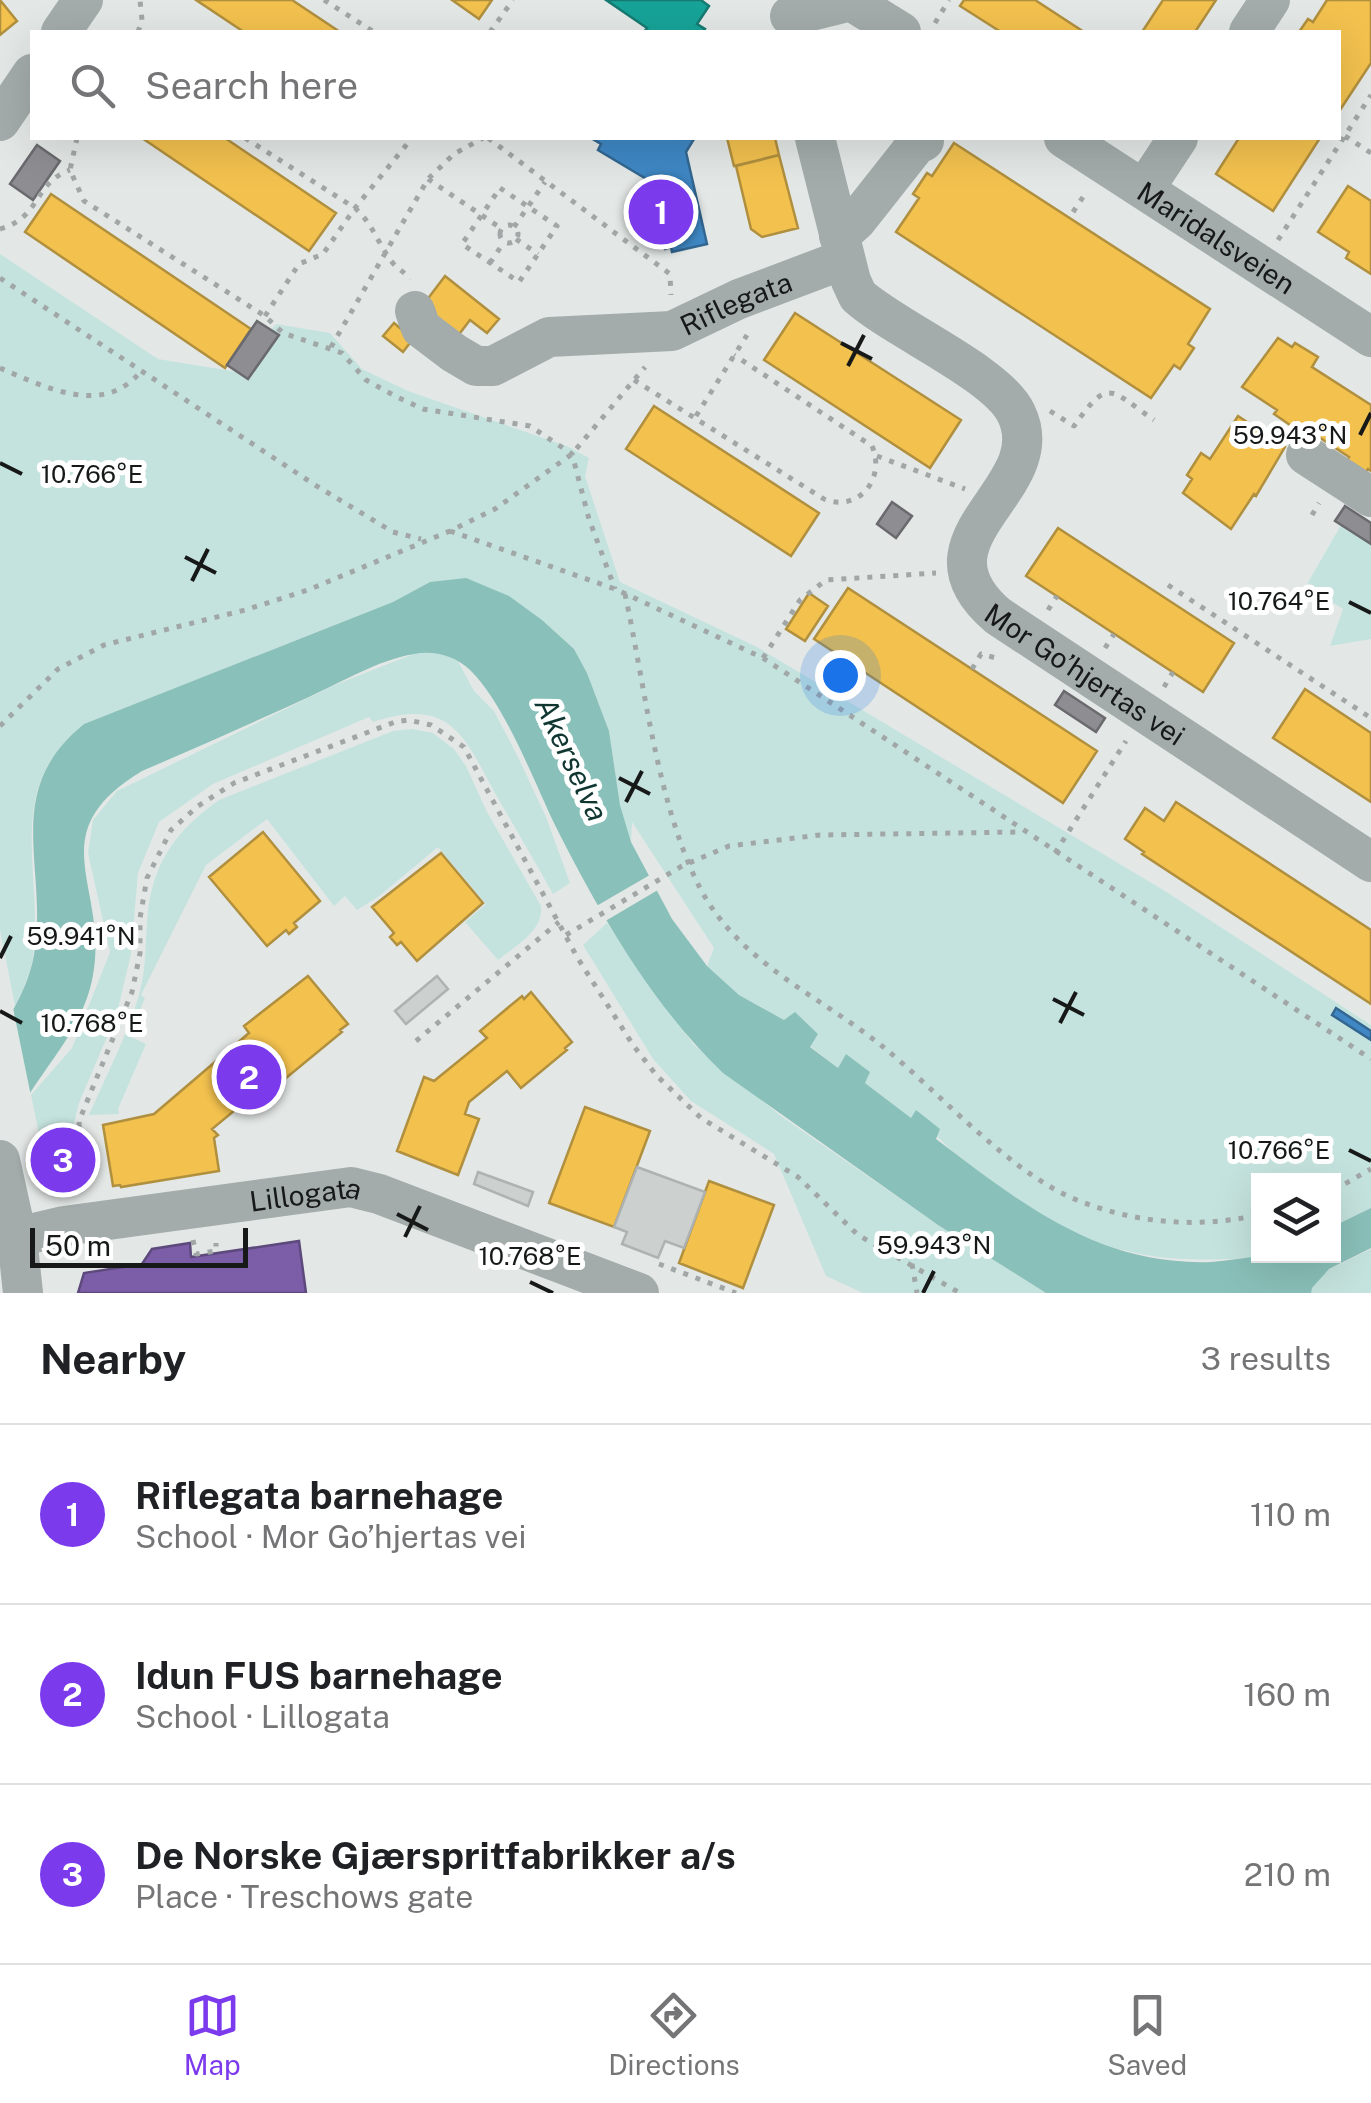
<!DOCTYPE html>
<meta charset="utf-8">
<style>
:root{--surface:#fff;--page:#f2f2f2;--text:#202124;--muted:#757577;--line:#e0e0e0;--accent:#7c3aed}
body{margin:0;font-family:"Public Sans",sans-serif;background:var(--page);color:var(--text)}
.controls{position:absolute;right:30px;bottom:30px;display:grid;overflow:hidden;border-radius:0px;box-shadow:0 10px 40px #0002}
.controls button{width:90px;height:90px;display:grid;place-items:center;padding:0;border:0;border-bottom:2px solid var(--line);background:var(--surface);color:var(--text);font:50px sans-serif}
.scale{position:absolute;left:30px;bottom:25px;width:218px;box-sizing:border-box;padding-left:10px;border:5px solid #171919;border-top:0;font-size:28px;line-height:35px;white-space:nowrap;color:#171919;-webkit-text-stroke:8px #fff;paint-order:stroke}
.you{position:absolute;left:840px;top:675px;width:35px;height:35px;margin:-25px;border:8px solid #fff;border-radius:50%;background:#1a73e8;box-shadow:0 0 0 15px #1a73e833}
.badge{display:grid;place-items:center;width:65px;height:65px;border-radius:50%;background:var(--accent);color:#fff;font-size:32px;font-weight:700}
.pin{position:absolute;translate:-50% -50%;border:5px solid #fff;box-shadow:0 2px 10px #0006}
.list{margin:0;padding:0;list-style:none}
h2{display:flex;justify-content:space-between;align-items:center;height:130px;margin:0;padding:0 40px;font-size:42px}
h2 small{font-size:32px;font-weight:400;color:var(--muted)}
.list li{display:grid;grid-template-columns:65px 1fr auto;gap:30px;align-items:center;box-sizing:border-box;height:180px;padding:0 40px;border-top:2px solid var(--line)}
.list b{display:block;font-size:38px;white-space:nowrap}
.list p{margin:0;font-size:32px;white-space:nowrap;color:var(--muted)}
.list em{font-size:32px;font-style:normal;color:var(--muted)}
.icon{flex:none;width:55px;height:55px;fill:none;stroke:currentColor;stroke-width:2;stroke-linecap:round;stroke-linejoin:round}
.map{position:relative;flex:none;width:1371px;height:1293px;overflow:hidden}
.search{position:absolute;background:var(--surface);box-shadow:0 10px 40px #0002;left:30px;right:30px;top:30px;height:110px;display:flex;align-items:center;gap:25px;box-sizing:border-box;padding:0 35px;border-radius:0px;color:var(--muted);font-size:38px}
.sheet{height:670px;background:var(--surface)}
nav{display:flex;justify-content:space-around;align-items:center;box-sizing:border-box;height:140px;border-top:2px solid var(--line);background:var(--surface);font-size:28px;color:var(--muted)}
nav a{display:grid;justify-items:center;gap:5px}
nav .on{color:var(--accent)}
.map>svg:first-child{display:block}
.green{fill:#c5e3de}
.water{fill:#89c0b9}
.pier{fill:#e3e8e6}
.homes{fill:#f2c14e;stroke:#b08f3e;stroke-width:2.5}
.offices{fill:#7b5ea7;stroke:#5d497c;stroke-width:2.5}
.schools{fill:#3f88c5;stroke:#336791;stroke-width:2.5}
.public{fill:#17a398;stroke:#177a72;stroke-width:2.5}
.industry{fill:#8d8d92;stroke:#6a6a6e;stroke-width:2.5}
.building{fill:#ccd0cf;stroke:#aeb2b0;stroke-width:2.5}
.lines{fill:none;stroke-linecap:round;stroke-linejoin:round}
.path{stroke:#a1a7a6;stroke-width:5;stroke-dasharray:5 8;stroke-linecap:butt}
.minor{stroke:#a3acaa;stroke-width:40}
.ticks{fill:none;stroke:#171919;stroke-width:4}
.labels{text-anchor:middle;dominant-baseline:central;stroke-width:10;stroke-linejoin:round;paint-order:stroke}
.street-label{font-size:28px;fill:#171919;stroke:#fff}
.water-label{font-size:30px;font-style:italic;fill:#103632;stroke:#fff}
.ticks-label{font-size:25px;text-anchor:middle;fill:#171919;stroke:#fff;stroke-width:10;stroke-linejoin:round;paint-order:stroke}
</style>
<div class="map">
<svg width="1371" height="1293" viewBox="0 0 1371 1293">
<rect width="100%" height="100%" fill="#e3e8e6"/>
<path class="green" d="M0,254L158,359L238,372L276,324L330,333L362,369L408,391L569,447L589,458L585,476L620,582L757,647L1165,891L1371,1025V1208L1334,1226V1180H1258V1256H1269C1148,1268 1085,1252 988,1178C958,1156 937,1141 916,1110L912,1119L864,1082L870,1072L846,1054L838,1068L810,1046L818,1034L796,1013L784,1020L739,995L707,966L714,948L632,822L631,842L620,805L609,731L587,673L574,649L542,620L509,597L430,582L393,602L84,724C5,786 41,863 34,948C33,969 24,987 15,1006L0,930Z
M1341,525L1371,543V639L1330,646L1343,609L1306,586Z
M416,653H439L458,661L474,691L494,711L518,757L546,817L570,883L553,894C535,862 517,831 499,800C465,741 455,695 373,722L369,717L213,784L159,822L138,873L131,954L117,1013L79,1103L67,1151L58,1155L42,1148L31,1095L72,1048L110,952L88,853L93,820L117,791L337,684Z
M412,729L433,733L454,749L466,766L487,812L541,906C544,931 515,946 498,960L465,922L486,904L438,847L378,897L357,910L345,896L334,906L267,819L206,865L141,995L145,998L129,1036L146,1044L118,1109L119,1114L89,1115C106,1076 127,1036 139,995C147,966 145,940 148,911C154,860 178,829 219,800L393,731Z
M607,923L694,1045L781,1116L938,1225L1046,1293H863L826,1276L774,1154L691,1101L653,1059L583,945Z
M1371,1249V1293H1311V1289L1328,1270Z"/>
<path class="water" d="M466,578L509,596L542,620L574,649L587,673L609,731L620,805L631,842L672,919L707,966L739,995L784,1020L795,1012L818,1034L810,1047L838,1068L846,1054L870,1072L865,1083L911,1118L916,1110L940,1129L936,1139C1021,1203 1098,1266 1211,1262C1228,1261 1246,1257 1264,1256C1287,1254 1311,1256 1334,1256V1226L1371,1208V1248L1329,1269L1312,1288L1311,1293H1046L938,1225L723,1073C651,1004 598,911 554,823C533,779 504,703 470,670C455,656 434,650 414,654C378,660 342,682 309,697C254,722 198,747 142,771C38,834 109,885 93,975C85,1022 53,1057 28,1096L0,1032C15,1008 29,983 34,955C49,866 0,792 84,724L393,602L430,582Z"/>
<path class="pier" d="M655,872L663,887L602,923L593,908Z
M12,1003L32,1101L20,1128L0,1155V1022Z"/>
<path class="homes" d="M0,0L17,21L0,35Z
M196,0H292L340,32H244Z
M452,0H492L479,19Z
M964,0H1035L1084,32H1001L960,6Z
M1163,0H1216L1195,32H1142Z
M1327,0H1371V63L1338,113V32H1299L1308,19L1313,22Z
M142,138H225L336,213L309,251Z
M727,138H775L779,155L734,166Z
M1239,138H1320L1273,211L1216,174Z
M954,143L1210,309L1188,344L1194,348L1180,369L1174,365L1151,398L896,232L919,198L913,194L927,173L932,176Z
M779,155L798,228L762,237L751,229L736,166Z
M1348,186L1371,201V274L1346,258L1349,252L1318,232Z
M51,194L251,329L225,368L25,232Z
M445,276L499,319L487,333L470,320L457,337L420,309Z
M795,313L961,420L930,468L764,360Z
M394,323L413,339L403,352L383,336Z
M1278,338L1292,347L1295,343L1318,357L1312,367L1371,405V471L1368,469L1365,473L1346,461L1349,457L1296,422L1293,427L1274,414L1277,410L1242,387Z
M654,406L819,513L791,556L626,449Z
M1238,416L1285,447L1256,496L1254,494L1231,529L1183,493L1192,479L1187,475L1201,453L1210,459Z
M1058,528L1234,643L1203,692L1026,576Z
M848,588L1097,751L1063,803L814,639Z
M809,593L828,606L805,641L786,629Z
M1305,689L1371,733V802L1273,738Z
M1176,802L1371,930V1004L1142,854L1144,852L1125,839L1145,808L1164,821Z
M263,832L320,901L294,923L297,927L289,934L286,930L267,946L209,877Z
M441,853L483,903L417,961L401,942L397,945L390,937L394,933L372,907Z
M308,976L348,1024L340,1030L342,1032L286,1078L281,1072L212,1129L218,1135L214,1138L219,1171L121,1187L120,1185L113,1186L103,1125L154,1114L249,1033L244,1026Z
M531,992L572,1042L565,1048L567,1050L521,1088L507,1071L469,1102L465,1114L479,1119L458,1175L397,1151L424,1077L434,1081L487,1038L480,1031L522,996L524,999Z
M585,1107L650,1131L614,1227L549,1203Z
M709,1181L774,1205L743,1288L679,1263Z"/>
<path class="offices" d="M299,1241L306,1293H78L84,1273L142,1264L152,1249L190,1243L191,1257Z"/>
<path class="schools" d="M591,138L694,139L686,152L707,244L672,252L671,247L665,249L648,180L598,150L601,144Z
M1336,1008L1371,1031V1040L1332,1015Z"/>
<path class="public" d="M606,0H701L709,6L697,24L705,29L703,32H644L647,28Z"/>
<path class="industry" d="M37,145L60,161L33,200L10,184Z
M257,321L279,335L248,379L227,365Z
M892,502L912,516L896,538L877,524Z
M1345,506L1371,523V544L1335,521Z
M1064,691L1105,718L1096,732L1055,705Z"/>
<path class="building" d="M437,976L448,989L406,1024L395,1011Z
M637,1167L705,1192L684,1248L665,1241L658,1258L622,1244L627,1232L614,1227Z
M478,1172L533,1192L528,1206L474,1184Z"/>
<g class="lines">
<path class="path" d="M324,0L374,32
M935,23L949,0
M138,32L142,20L140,0
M490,32L513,0
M1345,136L1371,153
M77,138L70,170L84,201L265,316L283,333L342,353L366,380L397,397L423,409L530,426L572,454L589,519L615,589
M245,138L355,208C373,224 378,244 392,262C398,270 404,270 409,280
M488,138L670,274L671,295
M428,179L502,229
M500,188L557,226L519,282L462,244Z
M1073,212L1085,194
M500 234a9 9 0 1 1 18 0a9 9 0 1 1-18 0Z
M514,227L545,182
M0,229C42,217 33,183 70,170
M516,239L538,254
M1278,240L1371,95
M490,263L504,242
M0,278L315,485L393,532L421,539
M265,316L299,264L323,254L355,208L412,138
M331,347L428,179L454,154L483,138
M0,368C45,387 104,418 142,370
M634,380L824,499C859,513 886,478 872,446L734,355
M1050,411L1074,426C1109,377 1109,389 1154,420
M696,416L747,335
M1278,437L1275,435L1284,421
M877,456L965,489
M1312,515L1319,503
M450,531L615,589L763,658L1371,1059
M1168,585L1371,718
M625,594C645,686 657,804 700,888C739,963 820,996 882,1046C940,1093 1005,1168 1072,1198C1132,1223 1195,1229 1258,1215
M1048,610L1057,596
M1105,648L1114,634
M763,658L800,600L826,580L936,573
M972,669L981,654L996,658
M1164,687L1173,672
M0,726L58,669L104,645L245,610L308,590L450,531L495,509L572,454L645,367
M1055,853L1126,741
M566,935L682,866L729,846L820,835L1022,832
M416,1041L559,922
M1334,1190L1371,1169
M54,1194L81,1166L79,1121L132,992L140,953V918L147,878L171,830L198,806L234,783L395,722L408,720L431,725L464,747L577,957L633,1045L657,1076L701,1118L798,1177L858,1235L960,1293
M193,1240L196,1254L216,1251V1243
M659,1264L736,1293
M912,1264L917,1293"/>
<g class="minor">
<path d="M790,16L851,1L901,32"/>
<path d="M61,32L83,0"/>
<path d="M1249,32L1270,0"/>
<path d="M0,121L32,74"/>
<path id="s1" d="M815,138L851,281L858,296C896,330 997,373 1016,413C1054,490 905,537 998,616L1371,862"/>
<path id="s2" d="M1064,138L1371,337"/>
<path d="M1145,188L1178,138"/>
<path d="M839,236L856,221L916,145L924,141"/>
<path id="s3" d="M415,311L421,328L454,353L476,366H493L549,337L672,331L739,299L845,259"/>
<path d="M1306,455L1371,497"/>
<path d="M0,1160L17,1237L23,1293"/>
<path id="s4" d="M17,1237L64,1226L351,1187L379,1194L639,1293"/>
</g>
</g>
<path class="ticks" d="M841,343L872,359M848,366L864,335M1360,435L1371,413M0,463L22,474M185,557L216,573M192,581L208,549M1349,602L1371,613M619,778L650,794M626,802L642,771M0,958L11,936M1053,999L1084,1015M0,1011L22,1023M1060,1023L1076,992M1349,1150L1371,1161M397,1214L428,1230M405,1237L420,1206M530,1282L553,1293M923,1293L934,1271"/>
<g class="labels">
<g class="street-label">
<text stroke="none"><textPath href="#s2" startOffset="182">Maridalsveien</textPath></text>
<text stroke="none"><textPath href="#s3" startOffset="358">Riflegata</textPath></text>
<text stroke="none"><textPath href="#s1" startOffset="695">Mor Go’hjertas vei</textPath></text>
<text stroke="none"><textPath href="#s4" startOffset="292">Lillogata</textPath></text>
</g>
<g class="water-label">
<text transform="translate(572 759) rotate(65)">Akerselva</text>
</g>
</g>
<g class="ticks-label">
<text x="1290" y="444">59.943°N</text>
<text x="92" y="483">10.766°E</text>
<text x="1279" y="610">10.764°E</text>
<text x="81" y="945">59.941°N</text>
<text x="92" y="1032">10.768°E</text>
<text x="1279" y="1159">10.766°E</text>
<text x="934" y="1254">59.943°N</text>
<text x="530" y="1265">10.768°E</text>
</g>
</svg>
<div class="controls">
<button><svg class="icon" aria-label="layers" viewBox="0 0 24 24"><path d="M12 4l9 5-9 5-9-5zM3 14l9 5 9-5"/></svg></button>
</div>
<div class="scale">50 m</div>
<div class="you"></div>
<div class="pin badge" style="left:661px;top:212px">1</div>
<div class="pin badge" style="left:249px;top:1077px">2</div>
<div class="pin badge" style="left:63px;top:1160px">3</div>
<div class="search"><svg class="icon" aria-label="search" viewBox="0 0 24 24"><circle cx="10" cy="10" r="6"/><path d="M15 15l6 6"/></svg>Search here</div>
</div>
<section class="sheet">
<h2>Nearby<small>3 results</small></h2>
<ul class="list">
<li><span class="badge">1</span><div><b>Riflegata barnehage</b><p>School · Mor Go’hjertas vei</p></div><em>110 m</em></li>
<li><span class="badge">2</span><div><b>Idun FUS barnehage</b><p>School · Lillogata</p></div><em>160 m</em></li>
<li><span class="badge">3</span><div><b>De Norske Gjærspritfabrikker a/s</b><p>Place · Treschows gate</p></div><em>210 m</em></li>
</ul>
</section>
<nav>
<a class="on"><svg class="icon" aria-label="map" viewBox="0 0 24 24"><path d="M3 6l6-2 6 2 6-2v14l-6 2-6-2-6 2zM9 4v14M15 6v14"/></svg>Map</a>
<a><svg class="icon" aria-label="directions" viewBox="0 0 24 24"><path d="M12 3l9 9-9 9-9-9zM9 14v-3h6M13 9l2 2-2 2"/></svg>Directions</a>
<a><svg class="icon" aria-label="saved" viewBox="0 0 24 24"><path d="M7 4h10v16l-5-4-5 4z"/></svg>Saved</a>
</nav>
